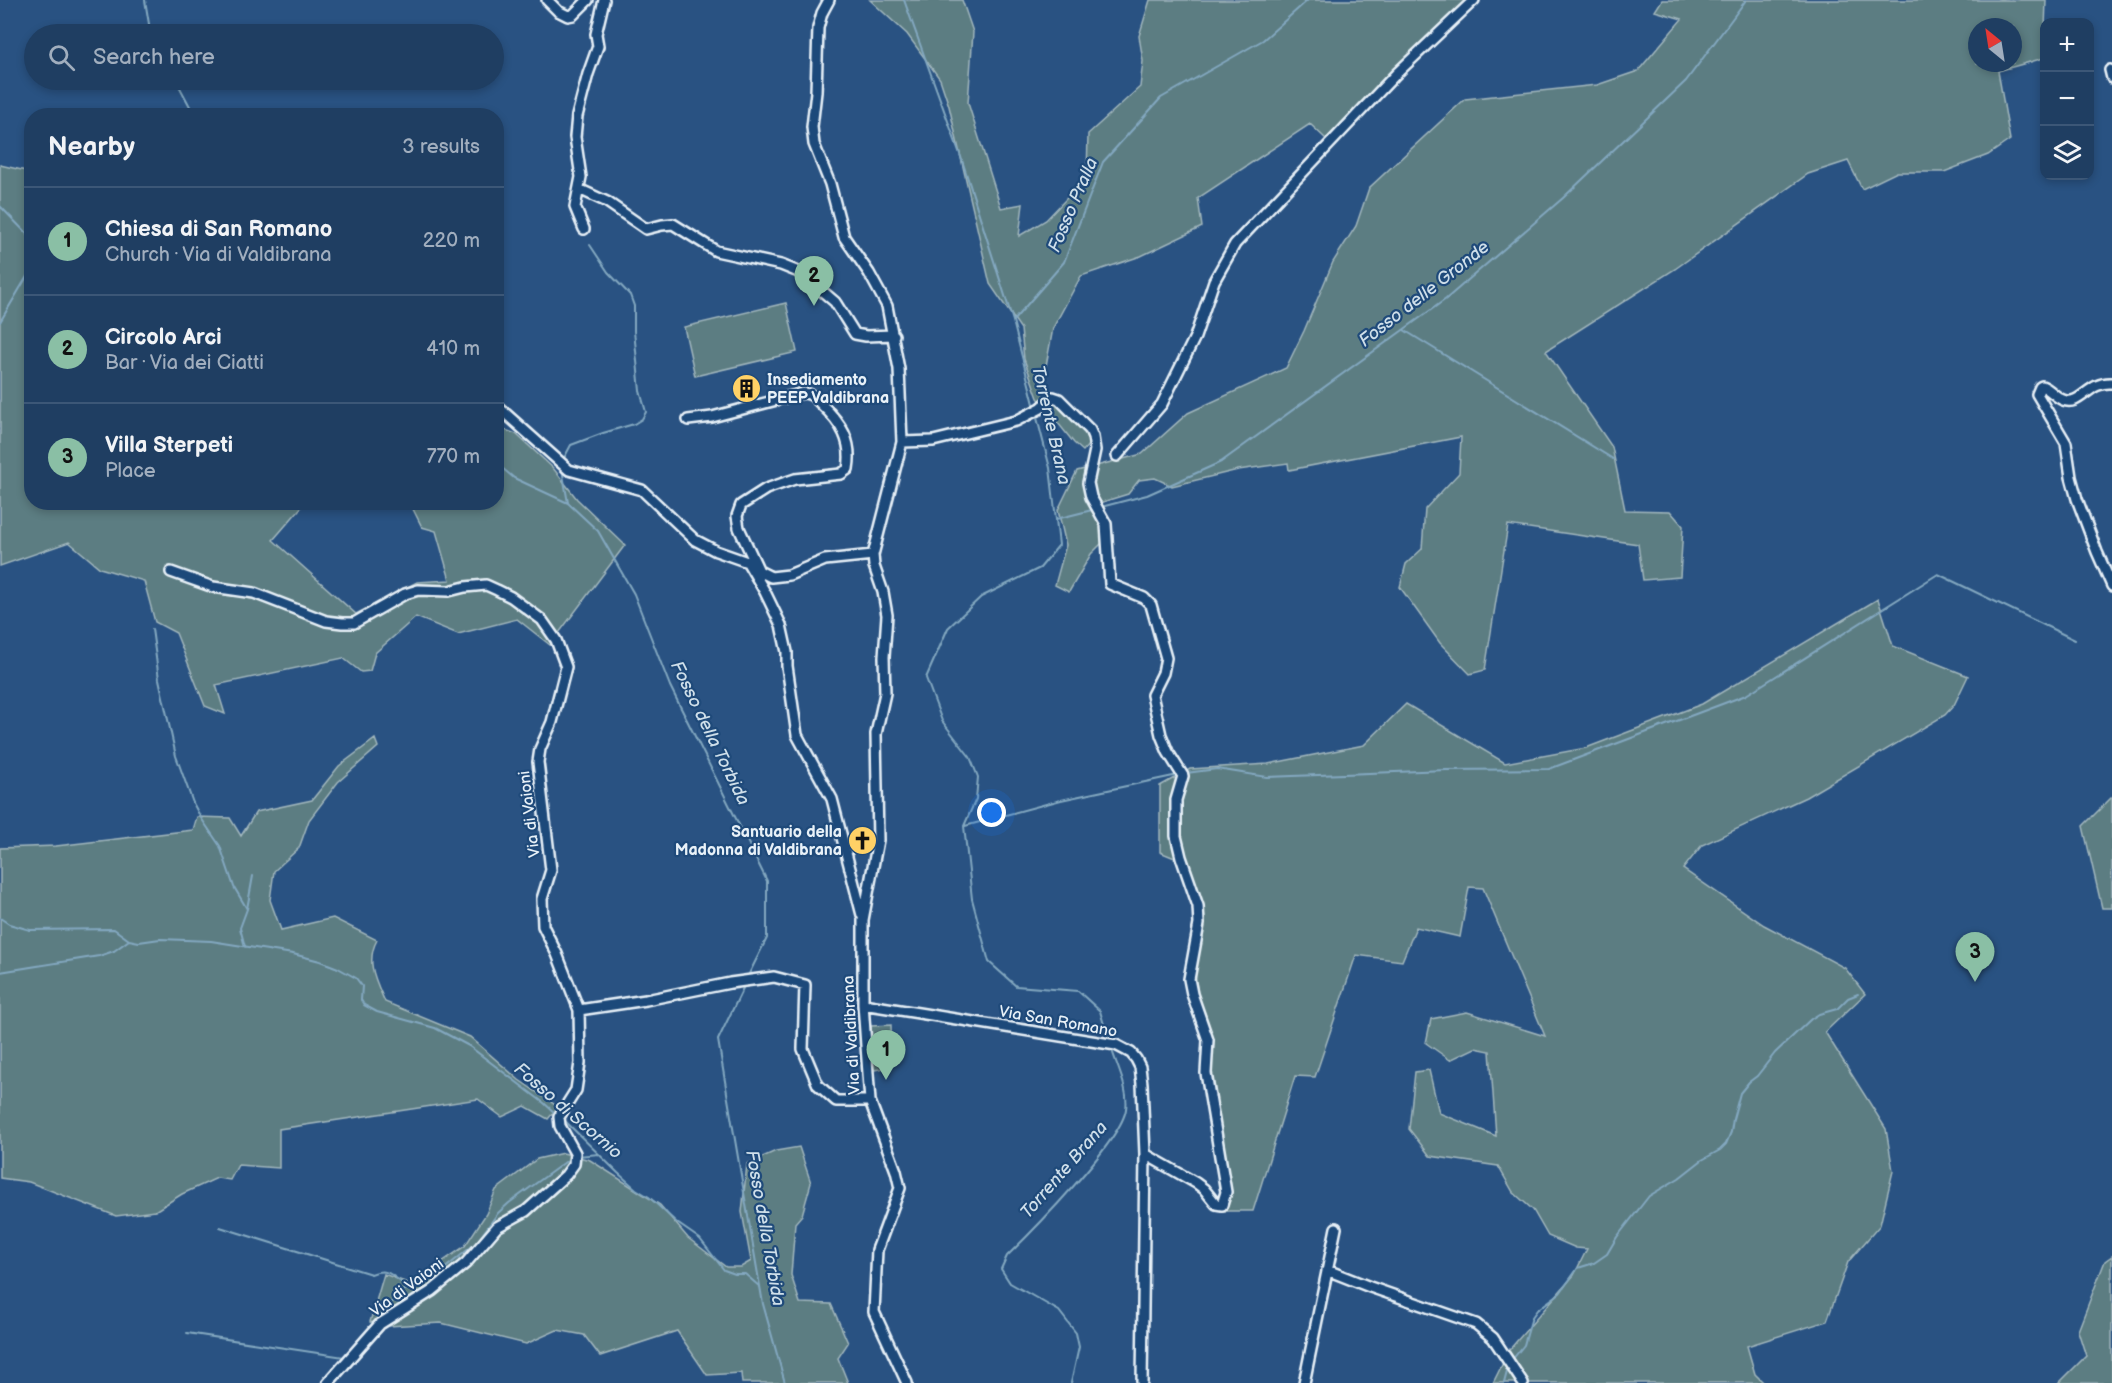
<!DOCTYPE html>
<meta charset="utf-8">
<style>
:root{--surface:#1f3e62;--page:#274568;--text:#f1f3f6;--muted:#a1aebe;--line:#3c5777;--accent:#8abfa5}
body{margin:0;font-family:"Balsamiq Sans",sans-serif;background:var(--page);color:var(--text)}
.controls{position:absolute;right:18px;top:18px;display:grid;overflow:hidden;border-radius:12px;box-shadow:0 3px 9px #0003}
.controls button{width:54px;height:54px;display:grid;place-items:center;padding:0;border:0;border-bottom:2px solid var(--line);background:var(--surface);color:var(--text);font:30px sans-serif}
.compass{position:absolute;left:1968px;top:18px;width:54px;height:54px;border-radius:50%;background:var(--surface);box-shadow:0 3px 9px #0003;rotate:330deg}
.you{position:absolute;left:992px;top:813px;width:21px;height:21px;margin:-15px;border:4px solid #fff;border-radius:50%;background:#1a73e8;box-shadow:0 0 0 9px #1a73e833}
.badge{display:grid;place-items:center;width:39px;height:39px;border-radius:50%;background:var(--accent);color:#111;font-size:20px;font-weight:700}
.pin{position:absolute;translate:-50% -50px;filter:drop-shadow(0 2px 3px #0008)}
.pin::after{content:'';position:absolute;top:32px;width:21px;height:18px;background:inherit;clip-path:polygon(0 0,100% 0,50% 100%)}
.list{margin:0;padding:0;list-style:none}
h2{display:flex;justify-content:space-between;align-items:center;height:78px;margin:0;padding:0 24px;font-size:26px}
h2 small{font-size:20px;font-weight:400;color:var(--muted)}
.list li{display:grid;grid-template-columns:39px 1fr auto;gap:18px;align-items:center;box-sizing:border-box;height:108px;padding:0 24px;border-top:2px solid var(--line)}
.list b{display:block;font-size:22px;white-space:nowrap}
.list p{margin:0;font-size:20px;white-space:nowrap;color:var(--muted)}
.list em{font-size:20px;font-style:normal;color:var(--muted)}
.icon{flex:none;width:33px;height:33px;fill:none;stroke:currentColor;stroke-width:2;stroke-linecap:round;stroke-linejoin:round}
.map{position:relative;flex:none;width:2112px;height:1383px;overflow:hidden}
.search{position:absolute;background:var(--surface);box-shadow:0 3px 9px #0003;left:24px;top:24px;width:480px;height:66px;display:flex;align-items:center;gap:15px;box-sizing:border-box;padding:0 21px;border-radius:33px;color:var(--muted);font-size:22px}
.panel{position:absolute;background:var(--surface);box-shadow:0 3px 9px #0003;left:24px;top:108px;width:480px;height:402px;border-radius:24px}
.map>svg:first-child{display:block}
.green{fill:#5c7d82;stroke:#a2b7bd;stroke-width:1.5;fill-rule:evenodd}
.lines{fill:none;stroke-linecap:round;stroke-linejoin:round}
.stream{stroke:#83a8c0;stroke-width:2}
.minor-casing{stroke:#e8f1f8;stroke-width:14}
.minor{stroke:#1f4a7a;stroke-width:9}
.labels{text-anchor:middle;dominant-baseline:central;stroke-width:4.5;stroke-linejoin:round;paint-order:stroke}
.poi-label{font-size:16px;font-weight:bold;fill:#e8f1f8;stroke:#1f4a7a;text-anchor:start}
.street-label{font-size:16px;fill:#e8f1f8;stroke:#1f4a7a}
.water-label{font-size:18px;font-style:italic;fill:#cfdfea;stroke:#1f4a7a}
</style>
<div class="map">
<svg width="2112" height="1383" viewBox="0 0 2112 1383">
<rect width="100%" height="100%" fill="#295282"/>
<filter id="ink" filterUnits="userSpaceOnUse"><feTurbulence type="fractalNoise" baseFrequency=".0167" numOctaves="2"/><feDisplacementMap in="SourceGraphic" scale="12" xChannelSelector="R" yChannelSelector="G"/><feConvolveMatrix kernelMatrix="1 2 1 2 8 2 1 2 1" color-interpolation-filters="sRGB"/></filter>
<g filter="url(#ink)">
<path class="green" d="M870,0H962L973,32L968,103L1001,208L1023,204L1019,236L1046,220L1087,177L1088,134L1140,87L1143,61L1139,36L1150,0H1467L1326,139L1310,124L1198,198L1202,227L1141,256L1081,276L1053,328L1043,382L1083,427L1089,444L1083,451L1074,443L1038,398L1024,359L1021,329L990,284L949,106L940,79L907,34Z
M1662,0H2046L2044,58L1998,71L2010,140L1988,155L1944,172H1897L1862,189L1848,161L1808,174L1675,269L1546,351L1612,447L1625,510L1670,511L1683,526L1680,577L1643,580L1638,544L1508,525L1485,670L1470,674L1440,643L1400,587L1406,564L1422,549L1425,509L1459,473L1461,437L1289,470L1288,463L1238,470L1172,486L1155,478L1139,480L1128,494L1099,503L1103,542L1091,554L1069,592L1055,585L1066,545L1058,510L1077,471L1142,454L1188,413L1286,368L1304,331L1333,262L1356,226L1369,188L1465,99L1597,85L1638,71L1682,19L1655,11ZM1977,27H2013V63H1977Z
M0,165L31,172L32,502L305,503L273,540L356,614L417,582L450,580L436,531L422,527L410,503L496,502L497,427L516,434L553,468L577,499L625,545L550,645L517,619L458,634L416,617L375,653L370,671L361,672L343,658L216,685L225,714L205,706L176,633L155,622L144,581L100,568L69,542L0,566Z
M786,303L797,352L695,376L684,327Z
M1878,599L1893,646L1968,676L1954,705L1945,715L1806,797L1702,845L1683,869L1764,925L1845,968L1865,994L1825,1032L1886,1129L1893,1171L1880,1225L1848,1262L1827,1321L1747,1346L1755,1374L1764,1383H1528L1520,1371L1514,1383H1493L1510,1349L1574,1275L1587,1249L1576,1248L1548,1236L1533,1210L1513,1192L1498,1166L1430,1156L1409,1129L1415,1072L1429,1070L1439,1113L1496,1136L1490,1051L1475,1048L1450,1060L1426,1043L1431,1019L1467,1012L1545,1036L1483,888L1469,887L1460,937L1416,927L1402,961L1356,955L1315,1077L1295,1076L1253,1211H1223L1231,1187L1212,1079V1035L1199,1001L1195,974L1201,909L1188,869L1177,859L1160,852V786L1190,769L1268,764L1364,745L1406,704L1505,763L1586,748L1702,704Z
M375,739L378,747L338,782L309,820L299,848L274,871L270,900L281,930L333,918L377,940C365,962 376,981 385,1002L470,1037L519,1080L558,1107L548,1119L525,1106L502,1117L478,1099L279,1129V1168L238,1165L230,1180L217,1178L182,1194L155,1211L116,1216L29,1182L0,1178V848L56,846L193,830L197,817L230,818L241,836L256,812L312,800L339,766Z
M2112,797V908H2102L2083,826Z
M891,1025L892,1062L884,1064L885,1068L874,1070L871,1026Z
M799,1147L811,1183L802,1215L795,1223L791,1275L800,1303L831,1304L848,1343L838,1358L848,1383H742L741,1373L707,1375L677,1331L600,1356L584,1335L557,1330L526,1344L441,1323L388,1326L370,1322L384,1274L410,1284L465,1246L486,1214L496,1190L537,1159L563,1153L590,1160L660,1205L688,1238L726,1267H741L751,1261L742,1212L747,1164L776,1151Z
M2112,1256V1383H2059L2086,1356L2078,1331L2105,1261Z"/>
<g class="lines">
<path class="stream" d="M145,0L150,30L152,34
M904,0L961,157L1013,321L1035,408
M176,80L195,116
M0,206L28,235L32,236
M1013,321L1064,262L1103,162L1161,98L1263,40L1308,0
M0,322L32,268
M1404,330L1613,459
M1036,414L1050,468L1059,545L1040,568L981,597L948,628L926,678L942,721L970,757L978,777L976,799L964,826L972,899L989,962L1016,986L1078,991L1100,1011L1109,1042
M563,460L571,445L603,433L634,424L642,419L646,412L640,391L634,331V306L630,295L608,272L590,245
M496,463L514,478L568,503L598,531L634,594L670,686L767,881V938L748,976
M562,469L568,503
M1101,507L1147,495L1221,462L1446,299L1563,198L1686,81L1746,0
M1056,519L1096,509
M152,629L159,679L176,756L193,803L201,818L220,846L234,887L247,909
M1186,773L1217,769L1267,777L1446,770L1549,769L1746,695L1938,574L2075,640
M965,826L1061,800L1178,775
M0,918L9,924L30,930L114,929L129,940
M245,947L240,928L247,909L253,876
M0,972L99,956L114,951L129,940L139,942L160,939L211,941L293,954L320,961L338,968L356,978L362,986L361,1000L364,1005L377,1012L435,1028L469,1046L544,1103L556,1114
M745,984L718,1040L763,1304L785,1383
M563,1119L618,1173L636,1189L649,1197L677,1223L700,1239L724,1270L735,1274H745L760,1287
M578,1156L599,1154
M220,1227L371,1274C390,1266 394,1279 409,1288
M187,1333L344,1357L401,1291L423,1285L432,1279L476,1243L498,1213L509,1203L572,1157
M1512,1360L1524,1345L1532,1317L1537,1310L1560,1293L1578,1268L1594,1263L1607,1254L1617,1237L1649,1196L1679,1178L1702,1160L1720,1150L1726,1144L1731,1132L1733,1119L1740,1093L1749,1082L1757,1076L1775,1053L1811,1019L1819,1014L1837,1009L1848,998L1858,994
M1071,1383L1079,1347L1076,1333L1059,1311L1010,1283L1001,1269L1007,1256C1033,1231 1122,1140 1126,1109C1129,1089 1117,1067 1111,1047
M1504,1383L1508,1368"/>
<defs>
<path id="minor" d="M547,0L558,11L568,16L573,15L588,0
M829,0L822,13L818,28L816,92L812,127L814,144L830,184L844,237L869,273L887,306L899,369L902,442L873,555L874,566L883,592L887,615L884,657L885,693L876,734L878,840L863,920V1004L870,1101L896,1171L900,1188L877,1250L874,1312L907,1383
M2110,70L2112,78
M579,189L607,202L646,229L662,225L673,224L716,251L781,265L801,273L835,302L855,334L866,336L894,335
M584,229L575,207L581,177L575,137L577,116L588,74L598,46L596,34L604,0
M2112,383C2088,381 2081,407 2063,400C2055,397 2050,389 2042,386L2040,387L2037,394L2066,443L2071,477L2077,499L2097,552L2112,586
M496,405L569,470L642,490L695,540L716,551L753,564
M688,420L712,417L803,393C812,393 816,399 822,405C841,423 853,441 848,469L841,474L795,479L766,489L741,505L737,516L739,528L759,571L771,577L789,575L825,560L873,555
M902,442L933,441L1016,421L1041,408L1053,397L1059,399L1090,430L1093,437L1095,450L1088,483L1091,497L1106,524L1110,584L1144,598L1151,605L1166,658L1163,673L1152,695L1161,735L1168,752L1183,776L1176,800V836L1181,857L1198,906L1199,924L1189,979L1192,994L1208,1040L1206,1073L1226,1192L1222,1205L1216,1204L1204,1189L1196,1183L1145,1154
M1117,456L1162,404L1195,337L1214,281L1235,244L1396,74L1474,0
M748,563L765,592L781,625L787,652V666L797,735L832,799L862,915
M171,572L213,587L254,593L326,621L342,623H354L405,594L418,590L449,591L465,587L486,585L497,590L511,597L542,620L556,640L566,667L552,722L540,749L538,762L551,870L542,899L543,926L557,954L579,1010
M863,1004L1116,1045L1131,1053L1136,1059L1140,1067L1142,1084L1145,1154L1142,1383
M1327,1270L1370,1287L1476,1324L1493,1338L1523,1383
M328,1383L380,1324L432,1291L466,1263L497,1227L526,1211L566,1175L574,1164L575,1153L560,1126L559,1117L576,1090L580,1063L579,1010L646,1000L730,983L774,977L805,985L803,1049L818,1085L836,1101H870
M1304,1383L1336,1228"/>
</defs>
<use href="#minor" class="minor-casing"/>
<use href="#minor" class="minor"/>
</g>
</g>
<defs>
<symbol id="building-disc" viewBox="-11 -11 22 22"><circle r="9.5" fill="#ffd166" stroke="#1f4a7a"/><path d="M-4-6H4V6H1V3H-1V6H-4ZM-2.5-4.3h1.7v1.8h-1.7ZM.8-4.3h1.7v1.8H.8ZM-2.5-1h1.7V.8h-1.7ZM.8-1h1.7V.8H.8Z" fill="#111"/></symbol>
<symbol id="church-disc" viewBox="-11 -11 22 22"><circle r="9.5" fill="#ffd166" stroke="#1f4a7a"/><path d="M-1.2-6h2.4v3.5h3.3v2.4h-3.3V6h-2.4V-.1h-3.3v-2.4h3.3Z" fill="#111"/></symbol>
</defs>
<g fill-rule="evenodd">
<use href="#building-disc" x="730" y="372" width="33" height="33"/>
<use href="#church-disc" x="846" y="824" width="33" height="33"/>
</g>
<g class="labels">
<g class="poi-label">
<text x="767" y="380">Insediamento<tspan x="767" dy="18">PEEP Valdibrana</tspan></text>
<text x="842" y="832" text-anchor="end">Santuario della<tspan x="842" dy="18">Madonna di Valdibrana</tspan></text>
</g>
<g class="street-label">
<text transform="translate(530 814) rotate(-97)">Via di Vaioni</text>
<text transform="translate(1058 1022) rotate(10)">Via San Romano</text>
<text transform="translate(852 1035) rotate(-93)">Via di Valdibrana</text>
<text transform="translate(407 1288) rotate(-36)">Via di Vaioni</text>
</g>
<g class="water-label">
<text transform="translate(1073 205) rotate(-67)">Fosso Pralla</text>
<text transform="translate(1424 294) rotate(-38)">Fosso delle Gronde</text>
<text transform="translate(1051 425) rotate(77)">Torrente Brana</text>
<text transform="translate(710 733) rotate(64)">Fosso della Torbida</text>
<text transform="translate(568 1111) rotate(41)">Fosso di Scornio</text>
<text transform="translate(1064 1170) rotate(-49)">Torrente Brana</text>
<text transform="translate(765 1228) rotate(80)">Fosso della Torbida</text>
</g>
</g>
</svg>
<div class="controls">
<button>+</button>
<button>−</button>
<button><svg class="icon" aria-label="layers" viewBox="0 0 24 24"><path d="M12 4l9 5-9 5-9-5zM3 14l9 5 9-5"/></svg></button>
</div>
<svg class="compass" viewBox="-18 -18 36 36"><path d="M0-13l5 13h-10z" fill="#e53935"/><path d="M0 13l5-13h-10z" fill="#a1aebe"/></svg>
<div class="you"></div>
<div class="pin badge" style="left:886px;top:1080px">1</div>
<div class="pin badge" style="left:814px;top:306px">2</div>
<div class="pin badge" style="left:1975px;top:982px">3</div>
<div class="search"><svg class="icon" aria-label="search" viewBox="0 0 24 24"><circle cx="10" cy="10" r="6"/><path d="M15 15l6 6"/></svg>Search here</div>
<section class="panel">
<h2>Nearby<small>3 results</small></h2>
<ul class="list">
<li><span class="badge">1</span><div><b>Chiesa di San Romano</b><p>Church · Via di Valdibrana</p></div><em>220 m</em></li>
<li><span class="badge">2</span><div><b>Circolo Arci</b><p>Bar · Via dei Ciatti</p></div><em>410 m</em></li>
<li><span class="badge">3</span><div><b>Villa Sterpeti</b><p>Place</p></div><em>770 m</em></li>
</ul>
</section>
</div>
